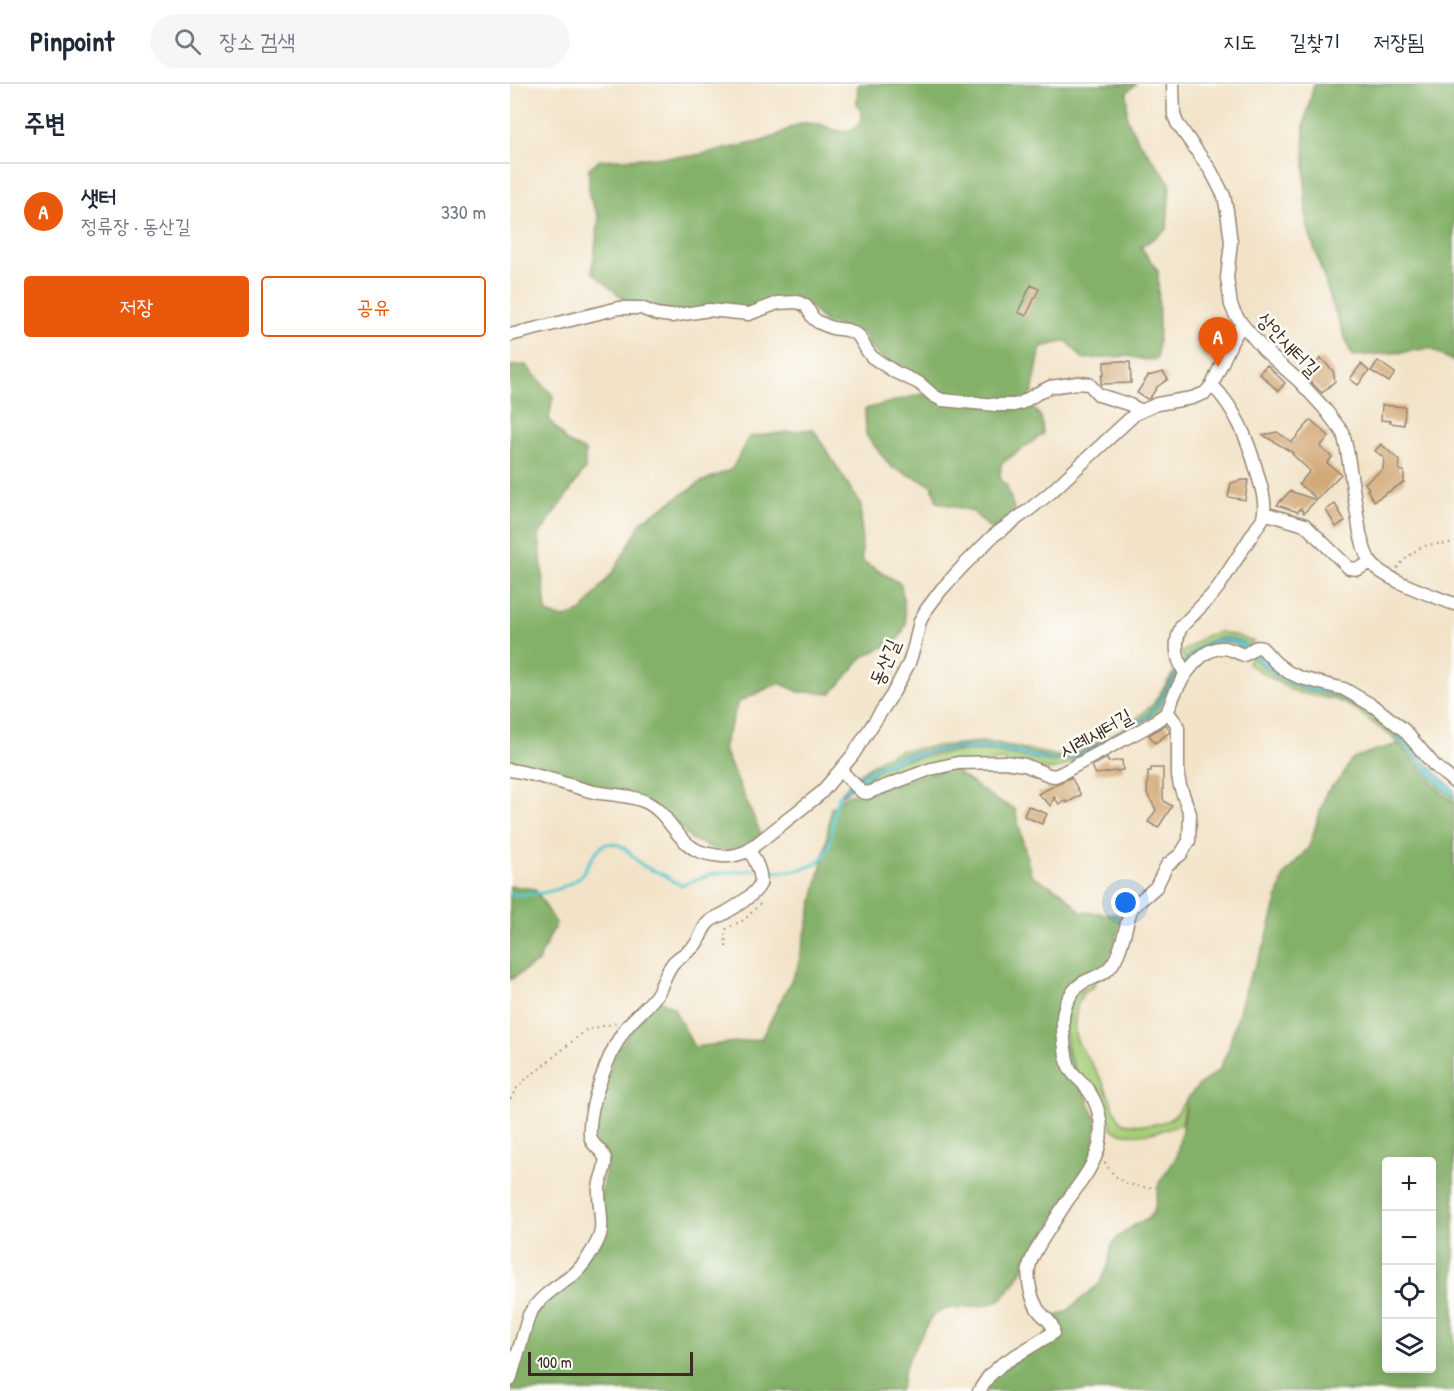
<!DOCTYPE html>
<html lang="ko">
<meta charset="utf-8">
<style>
:root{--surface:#fff;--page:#f6f6f7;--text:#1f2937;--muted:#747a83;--line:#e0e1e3;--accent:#ea580c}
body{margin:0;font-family:"Patrick Hand","Poor Story",sans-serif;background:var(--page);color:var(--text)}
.controls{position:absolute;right:18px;bottom:18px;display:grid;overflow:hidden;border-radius:6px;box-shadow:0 3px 15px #0003}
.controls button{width:54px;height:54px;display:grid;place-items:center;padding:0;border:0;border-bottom:2px solid var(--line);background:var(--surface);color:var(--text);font:30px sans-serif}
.scale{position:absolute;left:18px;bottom:15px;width:165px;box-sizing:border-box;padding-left:6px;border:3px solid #3b2a1e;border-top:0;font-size:16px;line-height:21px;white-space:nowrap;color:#3b2a1e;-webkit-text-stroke:4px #fdfcf7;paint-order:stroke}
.you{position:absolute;left:616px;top:819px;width:21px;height:21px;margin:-15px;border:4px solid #fff;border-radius:50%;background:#1a73e8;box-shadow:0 0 0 9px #1a73e833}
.badge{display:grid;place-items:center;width:39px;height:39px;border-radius:50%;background:var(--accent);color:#fff;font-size:20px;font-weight:700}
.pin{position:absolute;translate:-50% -50px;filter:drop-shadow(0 2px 3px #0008)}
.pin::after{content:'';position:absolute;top:32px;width:21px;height:18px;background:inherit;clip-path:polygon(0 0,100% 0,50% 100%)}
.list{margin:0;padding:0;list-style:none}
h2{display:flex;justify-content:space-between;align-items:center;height:78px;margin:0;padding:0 24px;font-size:26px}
h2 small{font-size:20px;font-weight:400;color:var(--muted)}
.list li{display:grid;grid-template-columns:39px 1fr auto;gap:18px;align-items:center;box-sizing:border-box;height:96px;padding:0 24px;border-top:2px solid var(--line)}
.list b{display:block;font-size:22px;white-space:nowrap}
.list p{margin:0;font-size:20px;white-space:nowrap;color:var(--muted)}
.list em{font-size:20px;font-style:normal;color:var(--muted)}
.actions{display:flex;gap:12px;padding:18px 24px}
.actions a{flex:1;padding:14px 0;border:2px solid var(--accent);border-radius:6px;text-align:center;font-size:21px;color:var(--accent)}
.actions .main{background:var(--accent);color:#fff}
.icon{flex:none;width:33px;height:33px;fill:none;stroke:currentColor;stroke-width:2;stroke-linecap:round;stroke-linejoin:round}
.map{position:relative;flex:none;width:944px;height:1307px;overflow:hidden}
header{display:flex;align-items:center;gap:36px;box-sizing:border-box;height:84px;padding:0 30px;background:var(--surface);border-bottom:2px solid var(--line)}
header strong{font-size:28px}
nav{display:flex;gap:33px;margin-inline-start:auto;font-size:21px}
.search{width:420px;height:54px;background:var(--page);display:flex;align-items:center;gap:15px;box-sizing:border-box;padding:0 21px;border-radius:33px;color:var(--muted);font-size:22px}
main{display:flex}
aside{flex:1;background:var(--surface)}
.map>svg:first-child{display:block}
.green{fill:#a6ce79;stroke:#707c4c;stroke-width:1.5}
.forest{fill:#84b169;stroke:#606e44;stroke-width:1.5;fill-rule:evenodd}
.water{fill:#59c7ce;stroke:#4a7876;stroke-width:1.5}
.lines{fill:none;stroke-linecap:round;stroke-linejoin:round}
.stream{stroke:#59c7ce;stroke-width:3}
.building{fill:#d3a978}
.minor-casing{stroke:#968673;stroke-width:15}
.path{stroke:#968673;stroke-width:2;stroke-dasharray:1.5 4.5;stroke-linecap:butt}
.minor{stroke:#fff;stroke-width:12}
.labels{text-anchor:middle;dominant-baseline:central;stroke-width:5;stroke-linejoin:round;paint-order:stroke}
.street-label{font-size:20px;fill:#3b2a1e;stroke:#fdfcf7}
</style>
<header>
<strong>Pinpoint</strong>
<div class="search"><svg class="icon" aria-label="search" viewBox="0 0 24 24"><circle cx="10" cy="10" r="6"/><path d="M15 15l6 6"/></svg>장소 검색</div>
<nav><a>지도</a><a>길찾기</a><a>저장됨</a></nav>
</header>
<main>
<aside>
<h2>주변<small></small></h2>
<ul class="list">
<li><span class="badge">A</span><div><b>샛터</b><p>정류장 · 동산길</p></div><em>330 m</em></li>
</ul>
<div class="actions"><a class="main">저장</a><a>공유</a></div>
</aside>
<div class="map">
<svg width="944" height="1307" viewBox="0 0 944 1307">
<rect width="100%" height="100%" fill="#fdfcf7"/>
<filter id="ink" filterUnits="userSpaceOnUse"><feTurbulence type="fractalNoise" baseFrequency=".0167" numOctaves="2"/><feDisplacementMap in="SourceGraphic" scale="12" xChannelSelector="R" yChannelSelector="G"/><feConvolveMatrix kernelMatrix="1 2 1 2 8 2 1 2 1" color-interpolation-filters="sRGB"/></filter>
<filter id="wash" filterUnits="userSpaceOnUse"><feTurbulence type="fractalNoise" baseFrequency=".008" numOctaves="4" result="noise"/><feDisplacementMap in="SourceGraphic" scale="24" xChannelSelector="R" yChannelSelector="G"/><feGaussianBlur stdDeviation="1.35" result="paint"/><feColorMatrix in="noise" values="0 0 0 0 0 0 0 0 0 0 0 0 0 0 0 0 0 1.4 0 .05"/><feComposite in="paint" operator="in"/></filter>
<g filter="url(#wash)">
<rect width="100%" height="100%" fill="#f2e3c8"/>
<path class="green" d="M710,548L724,551L744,558L738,562C710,547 695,556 675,577L671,569L695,552Z
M742,573L791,605L826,612L857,629L881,648L933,705L944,714V718L933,711L882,653L841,623L827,616L790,609L779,605L738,580L739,575Z
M665,586V588L643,625L636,632L609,648L562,673L545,674L487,662L470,661L451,662L390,671L366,681L346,695L344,693L372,674L388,667L408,664L471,658L487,659L550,672L560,671L571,667L619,641L643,620Z
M667,591V595L656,619L649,630L555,682L545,685L537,686L490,676L357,706L349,699L368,685L391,676L452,667H483L532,676L545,677L563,676L638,635Z
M585,897L583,904C573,906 569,914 567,924C558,961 574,963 589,992C598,1007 602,1024 611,1038C624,1042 653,1043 664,1032C669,1028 671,1021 676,1016L672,1040C652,1047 621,1057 601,1045V1039L593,1026L561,980L555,946L563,912Z"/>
<path class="forest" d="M348,0H626L617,8V35L628,56L660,99L657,145L631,163L648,187L649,244L647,275L636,276L618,272L573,275L557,257L531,263L522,309L512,317L431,313L386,286L357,261L356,253L353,249L315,239L299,221L244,226L171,228L116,221V217L82,188L89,133L79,112V84L90,76L182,72L249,58L266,52L280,44L293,39L310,40L324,46L332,47L344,45L351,37L352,30L347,19Z
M804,0H944V278L919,264L896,268L842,272L823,222L796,138L794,42Z
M16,281L43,312L39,335L57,358L75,367V385L29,451L36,529L54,534L72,527L105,485L132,437L191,398L222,385L239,353L303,345L351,421L352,477L391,500L396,540L388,556L353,573L322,609L289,608L269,599L228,618L213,664L251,750L231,764L221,767L204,765L181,755L165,737L87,704L0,681V282Z
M416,309L519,318L531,333L533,350L491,380L490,394L497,402L506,431L482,446L462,427L427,418L422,401L381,383L356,351L355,325Z
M888,660L933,711L944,718V1307H472L480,1294L534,1259L541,1235L556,1228L590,1199L598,1182L601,1163L608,1153L627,1139L638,1135L644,1128L649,1099L666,1074L675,1031L676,1016L689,1001L709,986L718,966L738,896L754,863L774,791L799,763L816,709L832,692L841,676L860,668ZM876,1078H922V1284H876Z
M447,683L449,690L488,717L505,725L521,791L552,808L571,828L613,831L599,876L593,883L568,899L551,952L587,1037L583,1073L503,1201C499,1205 496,1211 491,1215C472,1228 439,1218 424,1231C419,1235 397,1277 395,1284C392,1292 393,1300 389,1307H0V1284L9,1254L49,1197L89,1159L91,1108L97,1080L85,1058L87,1024L107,965L147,915L163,923L184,963L251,955L287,885L316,761L321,724L337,711L348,710Z
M0,802L25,805L46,839L28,878L0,896Z"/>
<path class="water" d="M710,554H720L732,558L757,577L835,611L855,623L885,645L922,685L944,706V714L933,705L881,648L857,629L826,612L791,605L769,595L733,566L724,560L714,558L701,560L684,571L667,591L651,619L638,635L563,676C536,681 511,671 485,667C452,663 400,670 371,684C362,688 356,695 348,700C341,704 335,708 329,714C338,695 368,678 387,672C400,668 414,667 427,665C447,663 466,660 486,662C509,664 539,679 562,673C569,671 576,666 582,663C601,652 630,642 643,624C662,599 675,560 710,554Z"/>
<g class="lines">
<path class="stream" d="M254,787C275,789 312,788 319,762C324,745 321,727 330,711
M0,810C23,812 47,809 67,795C80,785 84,755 106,760C116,762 123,774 131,780C137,785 145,787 152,790C159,794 165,799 172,801L202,790L244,786"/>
</g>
<g id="blocks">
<path class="building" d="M521,201L529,205L516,232L508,228Z
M811,274L823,287L825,297L812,309L794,291Z
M612,277V278H620L621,299L591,300L592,291H594V278Z
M868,277L885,289L879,298L861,287Z
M851,280L859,287L848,301L840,295Z
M757,281L775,299L768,307L749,289Z
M653,288L658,295L647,303L640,314L637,315L627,309L638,292Z
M872,321L895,323L894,341L880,339L881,337L871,336Z
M801,336L819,352L810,363L822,373L817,379L831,390L807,415L789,400L800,387L782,370L783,369L753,351L767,348L782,358Z
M871,360L890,377L889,386L894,387V398L864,417L857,406L859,405L855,399L873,385L874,374L865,367Z
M732,396H738L735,416L718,413L721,399Z
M780,407L806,416L794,429L790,424L788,428L767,421Z
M825,420L835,437L826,443L816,426Z
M656,640L660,648L645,659L639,651Z
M597,674L598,678L612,676L613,686L586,690L582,682Z
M641,684H653V714L655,718L662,722L648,744L638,738L646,726L637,709L638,687H641Z
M561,693L571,711L557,719L556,717L549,720L544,713L541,722L528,710Z
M518,722L537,730L532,740L514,732Z"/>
</g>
</g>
<g filter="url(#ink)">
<use href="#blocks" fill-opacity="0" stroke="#968673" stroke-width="1.5"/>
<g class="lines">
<defs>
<path id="minor" d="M663,0L664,31L667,39L701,87L714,112L717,127L721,158L717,194L721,221L725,230L732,240L754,266L789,297L814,324L833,349L837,366L850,449C853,460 855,472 862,480C875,496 924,512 944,520
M0,251L109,224H131L146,230L161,232L199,226L239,230L268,219L288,218L296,222L303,234L308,238L322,244L337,246L348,251L358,268L362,273L385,288L409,299L424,312L432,316L486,321H504L511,319L528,309L540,303L568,299L579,300L589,311L618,320L630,326
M754,429L795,441L839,484L848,485L861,478
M675,589C666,575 664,559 671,543L702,511L709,502L753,434C757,418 751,403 747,388C738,356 726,325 702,301
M0,686C29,690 56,701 84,708C101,711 122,711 138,719C157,729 165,753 183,764C189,768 197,770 204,771C218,774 228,772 239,766L311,709L342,672L382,611L390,596L399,579L404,563L410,537L416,526L431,506L454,481L483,452L520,425L540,409L625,330L647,320L682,314L695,309L702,301L722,257L732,240
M331,687L352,708L357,709L421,685L448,679L495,678L515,681L539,691L545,692L552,689C574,677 596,665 618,653C630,647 643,640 654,631C660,626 661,618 664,611C672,593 691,564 712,564C721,564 727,569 734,571C742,568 743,561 752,564L766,579L778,588L791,594L834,605L865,623L894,646L924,681L944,698
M0,1296L19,1231C29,1213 45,1204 62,1192C72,1184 86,1163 90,1151C94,1138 88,1119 89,1105C89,1096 97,1083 95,1074C92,1065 81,1062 80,1051C78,1023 99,967 116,944C125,932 143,919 149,907C154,897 156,887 164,878C170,872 179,868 185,861C191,854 192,844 199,838C203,834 210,832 215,829C224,824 246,810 250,800C253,791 244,773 239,766
M469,1307L479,1292L492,1280L543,1249C545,1238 532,1233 527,1224C521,1213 517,1196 519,1184C520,1175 526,1167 530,1159C539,1145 548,1131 557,1117C570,1099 583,1084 589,1062C594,1041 589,1019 575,1002C571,996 564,992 560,985C555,975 551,939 554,927C556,917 564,903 574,898C584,893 594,891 601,882C612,868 615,843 621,826L624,822L646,803L657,781L671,770L679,757L680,730L670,702L668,692V644L666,639L657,627"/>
</defs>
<use href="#minor" class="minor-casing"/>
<path class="path" d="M887,484C897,473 909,461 924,460C932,459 937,461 944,457
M216,863L215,846L219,843L234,836L250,820
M0,1015L7,1004L17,994L29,985L76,946L107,939
M595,1078C605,1098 625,1105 646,1103"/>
<use href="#minor" class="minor"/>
</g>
</g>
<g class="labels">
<g class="street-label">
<text transform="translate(779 260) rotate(46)">상안새터길</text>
<text transform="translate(374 578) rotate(-67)">동산길</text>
<text transform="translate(585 649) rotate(-29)">시례새터길</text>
</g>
</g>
</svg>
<div class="controls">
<button>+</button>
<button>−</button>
<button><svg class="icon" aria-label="locate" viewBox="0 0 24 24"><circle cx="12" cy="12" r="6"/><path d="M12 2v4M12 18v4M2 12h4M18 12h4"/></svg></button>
<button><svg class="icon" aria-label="layers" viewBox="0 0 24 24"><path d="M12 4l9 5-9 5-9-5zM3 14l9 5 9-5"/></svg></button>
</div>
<div class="scale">100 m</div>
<div class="you"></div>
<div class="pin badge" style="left:708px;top:283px">A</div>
</div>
</main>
